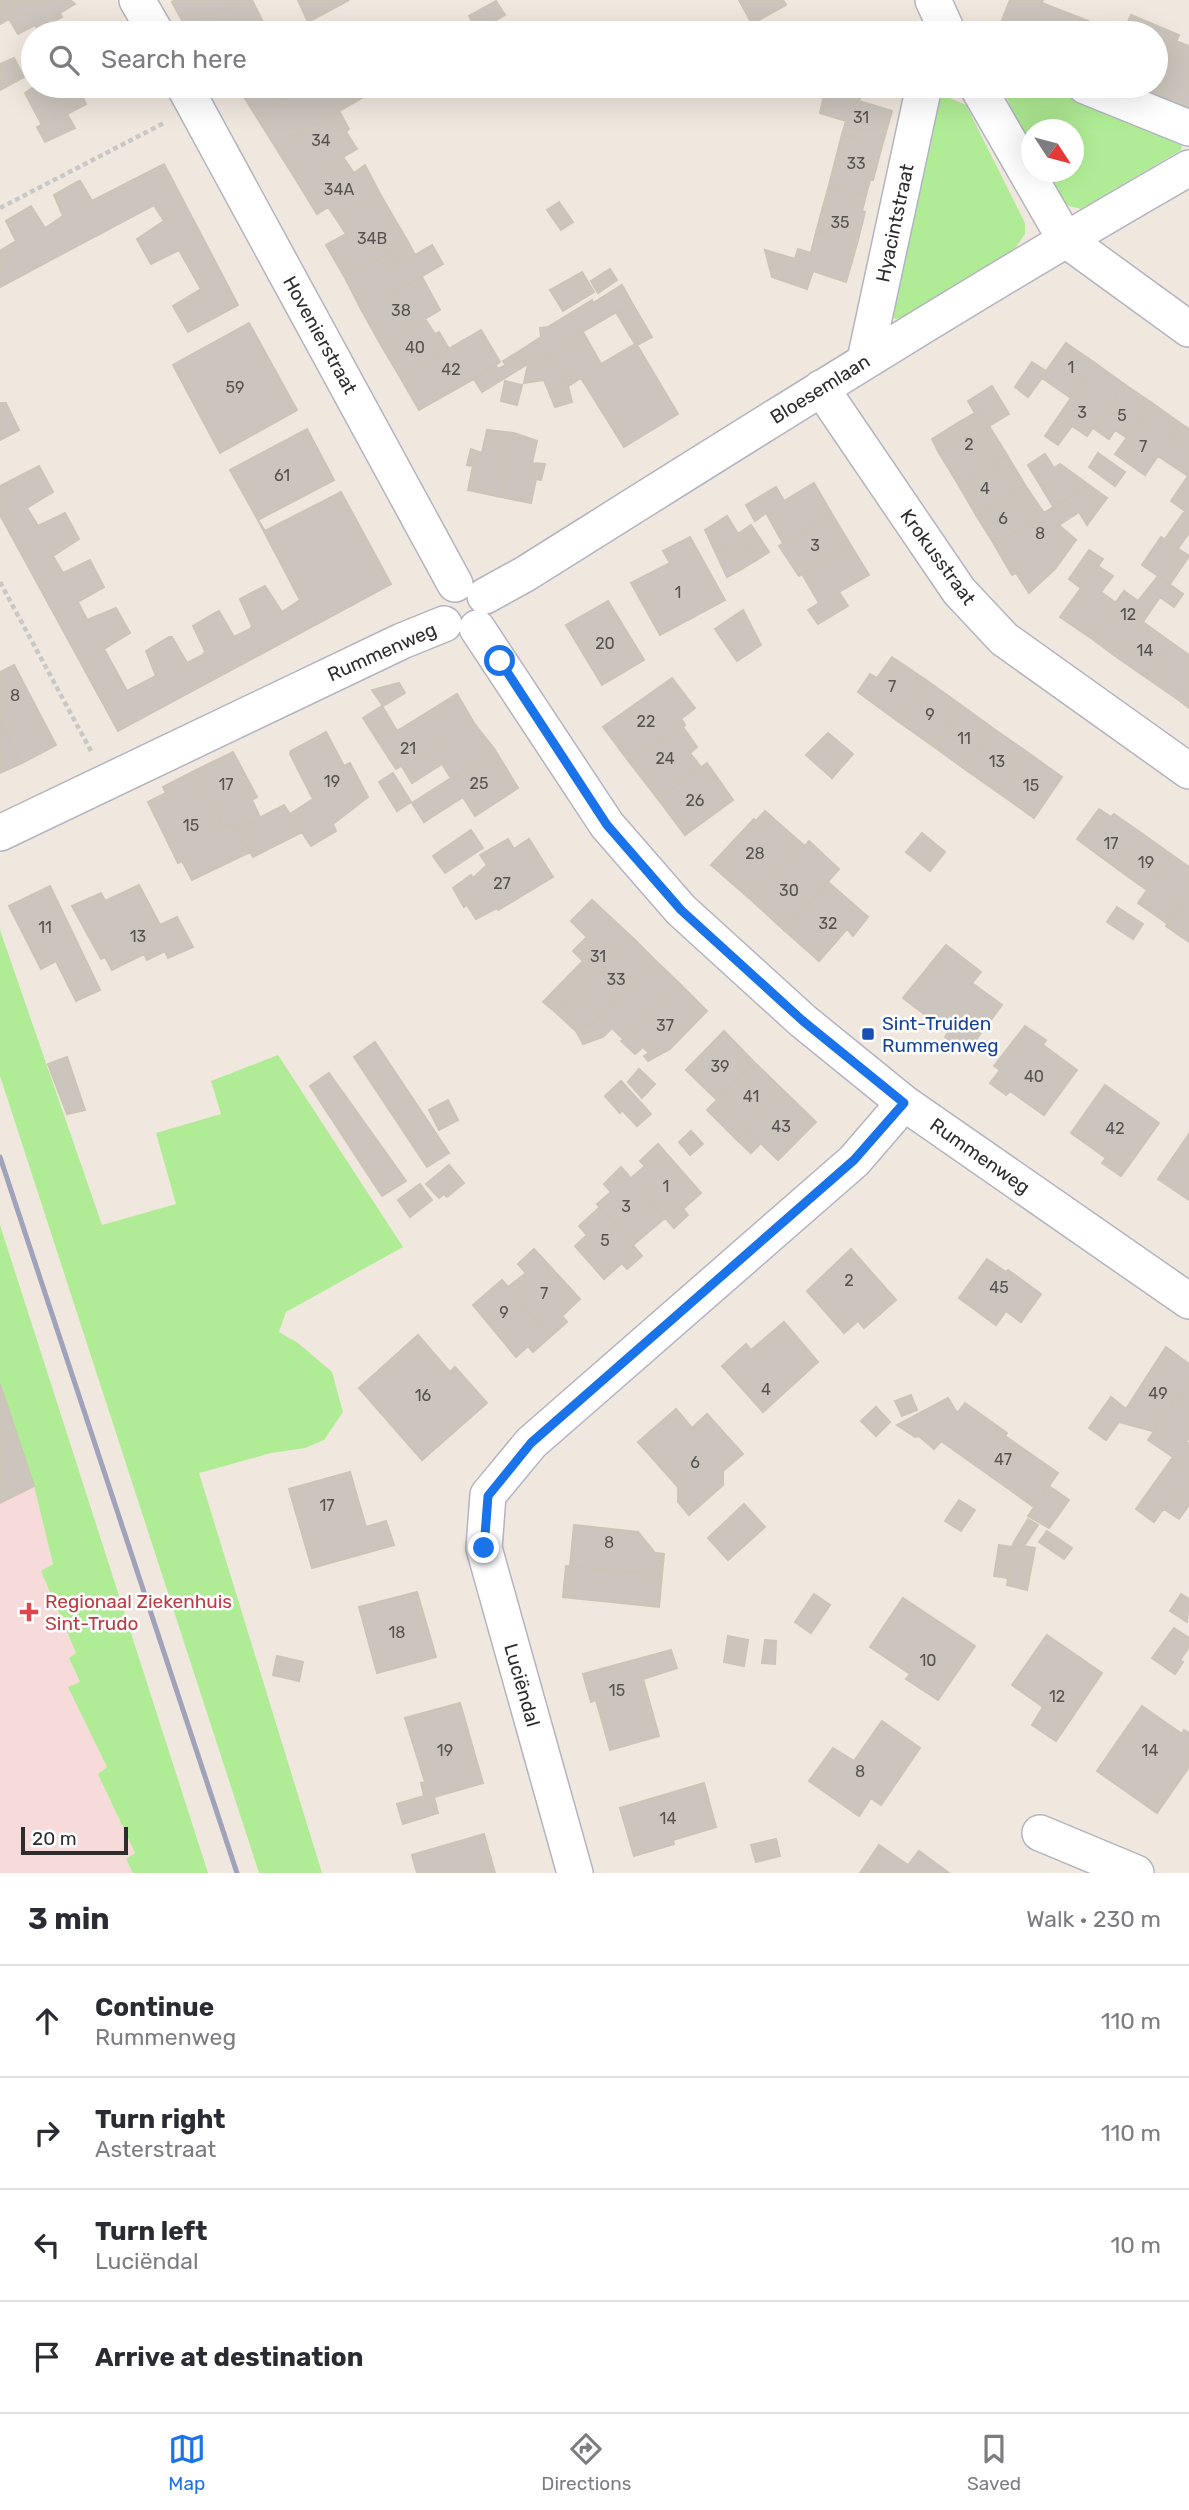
<!DOCTYPE html>
<meta charset="utf-8">
<style>
:root{--surface:#fff;--page:#f7f7f7;--text:#2b2b33;--muted:#7c7c81;--line:#e1e1e2;--accent:#1a73e8}
body{margin:0;font-family:Rubik,sans-serif;background:var(--page);color:var(--text)}
.compass{position:absolute;left:1021px;top:119px;width:63px;height:63px;border-radius:50%;background:var(--surface);box-shadow:0 7px 28px #0002;rotate:126deg}
.scale{position:absolute;left:21px;bottom:18px;width:107px;box-sizing:border-box;padding-left:7px;border:4px solid #2d2d2d;border-top:0;font-size:19px;line-height:24px;white-space:nowrap;color:#2d2d2d;-webkit-text-stroke:5px #fff;paint-order:stroke}
.stop{position:absolute;width:21px;height:21px;margin:-16px;border:5px solid #1a73e8;border-radius:50%;background:#fff}
.stop.end{background:#1a73e8;border-color:#fff;box-shadow:0 2px 7px #0008}
.list{margin:0;padding:0;list-style:none}
h2{display:flex;justify-content:space-between;align-items:center;height:91px;margin:0;padding:0 28px;font-size:30px}
h2 small{font-size:23px;font-weight:400;color:var(--muted)}
.list li{display:grid;grid-template-columns:46px 1fr auto;gap:21px;align-items:center;box-sizing:border-box;height:112px;padding:0 28px;border-top:2px solid var(--line)}
.list b{display:block;font-size:26px;white-space:nowrap}
.list p{margin:0;font-size:23px;white-space:nowrap;color:var(--muted)}
.list em{font-size:23px;font-style:normal;color:var(--muted)}
.icon{flex:none;width:38px;height:38px;fill:none;stroke:currentColor;stroke-width:2;stroke-linecap:round;stroke-linejoin:round}
.map{position:relative;flex:none;width:1189px;height:1873px;overflow:hidden}
.search{position:absolute;background:var(--surface);box-shadow:0 7px 28px #0002;left:21px;right:21px;top:21px;height:77px;display:flex;align-items:center;gap:18px;box-sizing:border-box;padding:0 24px;border-radius:38px;color:var(--muted);font-size:26px}
.sheet{height:539px;background:var(--surface)}
nav{display:flex;justify-content:space-around;align-items:center;box-sizing:border-box;height:98px;border-top:2px solid var(--line);background:var(--surface);font-size:19px;color:var(--muted)}
nav a{display:grid;justify-items:center;gap:4px}
nav .on{color:var(--accent)}
.map>svg:first-child{display:block}
.medical{fill:#f7dbdb}
.green{fill:#b0ec95}
.building{fill:#cbc5bd;stroke:#ccc5b7;stroke-width:2}
.lines{fill:none;stroke-linecap:round;stroke-linejoin:round}
.minor-casing{stroke:#b2b4c2;stroke-width:38}
.path{stroke:#c8c8c8;stroke-width:4.5;stroke-dasharray:5 3.5;stroke-linecap:butt}
.minor{stroke:#fff;stroke-width:35}
.rail{stroke:#9fa2b9;stroke-width:5}
.route{stroke:#1a73e8;stroke-width:9}
.transit-dot{fill:#1a4fb4;stroke:#fff;stroke-width:2.5}
.health-dot{fill:#e0444e;stroke:#fff;stroke-width:2.5}
.labels{text-anchor:middle;dominant-baseline:central;stroke-width:5;stroke-linejoin:round;paint-order:stroke}
.number-label{font-size:16px;fill:#545351}
.street-label{font-size:19px;fill:#2d2d2d;stroke:#fff}
.transit-label{font-size:19px;fill:#164399;stroke:#fff;text-anchor:start}
.health-label{font-size:19px;fill:#be3a42;stroke:#fff;text-anchor:start}
</style>
<div class="map">
<svg width="1189" height="1873" viewBox="0 0 1189 1873">
<rect width="100%" height="100%" fill="#f0e8de"/>
<path class="medical" d="M0,1383L34,1486L53,1565L41,1571L76,1653L69,1658L80,1683L69,1687L107,1767L98,1774L135,1854L127,1859L133,1873H0Z"/>
<path class="green" d="M1005,86H1061L1183,138L1181,150L1081,209L1066,205L1045,172H1074V130H1032L1031,149L1022,134L1004,91Z
M933,91L966,105L1025,223V234L1014,250L912,315L896,319L888,314Z
M0,930L102,1225L176,1204L156,1133L221,1114L211,1081L278,1055L403,1247L286,1312L279,1332L298,1343L332,1372L343,1412L324,1440L305,1448L271,1453L199,1473L322,1873H259L0,1076Z
M0,1225L208,1873H133L126,1859L135,1853L98,1774L107,1767L68,1687L80,1682L69,1658L76,1653L41,1571L53,1564L34,1486L0,1383Z"/>
<path class="building" d="M0,0H70L75,4L60,13L62,17L38,30L35,25L18,34L9,19L0,24Z
M175,0H240L186,28L172,2Z
M240,0H252L266,28L255,33H188L186,28Z
M298,0H349L308,22Z
M739,0H783L786,5L752,24Z
M1010,0H1043L1042,3L1078,17L1071,33H1025L1001,23Z
M496,1L505,15L477,31L469,16Z
M1131,15L1179,35L1155,93L1137,86H1156V33H1123Z
M1078,17L1118,33H1071Z
M1176,41L1189,46L1188,107L1155,93Z
M14,58L24,77L0,90V64Z
M35,86H77L86,104L67,114L75,128L45,142L37,127L42,125L25,93Z
M237,86H307L256,116Z
M307,86H319L326,97L345,86H361L367,95L276,148L256,116Z
M826,86H864L859,101L892,111L882,146L842,134L846,121L820,113Z
M339,111L349,129L346,132L357,149L298,183L276,148Z
M842,134L882,146L873,180H870L866,195L829,185Z
M343,157L354,173L365,165L380,194L337,220L328,207L317,214L298,183Z
M164,164L238,305L188,332L173,306L201,289L179,250L151,264L137,239L164,221L154,205L0,287V251L16,241L6,221L31,206L45,228L63,216L54,195L77,182L80,181L92,201Z
M829,185L866,195L862,211L865,212L857,244L816,232Z
M380,194L408,242L345,278L326,245L346,234L337,220Z
M559,202L573,222L561,230L547,210Z
M816,232L857,244L846,282L813,271L807,289L772,277L765,250L795,259L798,249L811,253Z
M408,242L415,255L398,265L390,252Z
M432,245L443,264L362,311L345,278L390,252L398,265Z
M610,269L617,280L598,293L591,281Z
M582,272L594,292L563,311L550,290Z
M422,277L440,310L381,345L362,311Z
M622,285L632,303L526,365L518,352L541,337L540,328L548,327L592,300L593,303Z
M632,303L652,337L637,345L678,414L624,447L581,378L568,386L548,352L583,332L601,364L635,344L616,312Z
M425,319L435,334L439,332L449,349L400,377L381,345Z
M249,323L297,410L220,453L173,365Z
M481,330L500,362L474,379L419,410L400,377Z
M1066,343L1095,363L1071,398L1042,378L1028,397L1015,387L1032,362L1046,371Z
M518,352L526,365L482,392L474,379L495,364L498,369L506,365L503,361Z
M548,352L568,386L572,402L555,407L544,380L524,383L528,364Z
M1095,363L1124,384L1087,436L1072,426L1058,445L1045,436Z
M505,381L522,385L517,405L501,401Z
M1124,384L1152,403L1127,438L1115,430L1109,439L1093,428Z
M992,386L1009,414L989,426L980,410L975,413L968,401Z
M0,403H6L19,430L0,440Z
M1152,403L1180,423L1145,475L1115,454Z
M980,410L989,426L977,433L994,463L958,484L939,453L969,435L961,421Z
M961,421L969,435L939,453L932,439Z
M1180,423L1189,429V505L1185,511L1171,501L1188,476L1158,456Z
M989,426L1007,455L994,463L977,433Z
M307,429L334,480L258,520L230,470Z
M487,430L514,433L501,497L468,490L473,466L467,465L471,449L482,453Z
M514,433L537,441L532,463L545,464L541,480L536,479L531,503L501,497Z
M1098,453L1125,472L1115,486L1089,467Z
M1045,454L1054,468L1060,464L1089,485L1054,508L1028,465Z
M1007,455L1025,485L1012,493L994,463Z
M994,463L1012,493L976,515L958,484Z
M39,466L53,492L27,508L38,526L65,513L79,539L53,556L63,573L90,560L104,587L78,602L87,620L116,608L130,633L104,649L127,691L156,676L146,651L169,637H172L187,663L203,655L205,651L193,626L217,612L219,611L234,637L250,629L252,626L240,599L265,586L282,612L300,600L258,520L265,531L341,492L391,584L118,731L0,515V486Z
M814,483L832,514L783,543L766,513L755,521L746,505L776,487L784,501Z
M1025,485L1044,513L1030,522L1012,493Z
M1089,485L1107,498L1087,525L1079,512L1059,525L1076,540L1055,569L1029,593L1016,573L1012,575L994,544Z
M1012,493L1030,522L994,544L976,515Z
M1189,505V533L1178,548L1165,539Z
M832,514L850,544L799,576L779,546Z
M727,516L755,561L740,570L725,547L722,548L710,527Z
M751,525L769,552L755,561L738,534Z
M710,527L722,548L725,547L740,570L727,577L705,530Z
M690,537L725,600L660,635L631,583L670,563L663,551Z
M1161,537L1189,556L1170,584L1142,565Z
M850,544L869,575L839,592L848,606L818,624L808,610L819,603L802,574Z
M1089,550L1103,559L1098,566L1113,576L1101,592L1116,603L1091,638L1060,617L1081,588L1069,579Z
M1158,576L1183,594L1174,607L1160,597L1118,658L1091,638L1124,591L1138,601Z
M608,601L644,660L602,685L566,625Z
M743,610L761,645L737,661L715,629Z
M1143,622L1172,643L1147,678L1118,658Z
M1172,643L1189,655V680L1176,698L1147,678Z
M892,657L926,680L899,722L858,692L870,674L877,678Z
M14,665L56,745L22,763L0,719V672Z
M672,678L695,708L681,719L684,723L630,763L603,727Z
M926,680L961,705L933,746L899,722Z
M1189,680V708L1176,698Z
M399,683L405,693L383,706L372,690Z
M457,694L474,723L403,768L401,766L396,769L363,718L382,706L397,731Z
M961,705L994,729L966,770L933,746Z
M0,719L22,763L0,773Z
M474,723L495,750L451,778L442,764L412,783L403,768Z
M684,723L685,725L683,727L697,747L690,753L701,767L658,799L630,763Z
M994,729L1027,752L999,793L966,770Z
M326,732L344,766L350,763L368,797L333,824L336,831L311,846L290,814L313,799L290,754L291,751Z
M828,733L853,754L832,778L806,755Z
M495,750L518,788L475,816L463,797L424,822L412,803Z
M233,752L257,797L252,800L260,817L236,830L231,824L224,827L194,771Z
M1027,752L1062,777L1034,818L999,793Z
M707,763L733,800L685,835L658,799Z
M194,771L224,827L231,824L250,852L192,880L182,861L178,863L148,802L166,793L163,787Z
M393,773L411,802L397,811L379,782Z
M284,805L302,832L253,857L236,830Z
M1099,809L1111,817L1114,814L1144,835L1119,870L1077,839Z
M765,811L799,841L749,898L711,865L754,819L756,821Z
M471,830L483,848L445,873L433,856Z
M922,833L945,852L930,871L906,852Z
M1144,835L1172,855L1147,890L1119,870Z
M508,839L514,849L529,839L553,877L498,910L497,908L476,919L467,905L464,907L453,888L471,875L473,878L487,865L480,855Z
M799,841L805,846L809,841L839,869L785,931L749,898Z
M1172,855L1189,867V893L1168,924L1138,903Z
M828,882L868,917L853,936L847,929L819,961L785,931Z
M139,885L160,925L177,917L193,947L168,958L165,951L147,960L144,954L112,970L105,957L101,959L72,906L101,893L105,901Z
M50,886L100,990L76,1001L56,961L41,969L9,906Z
M1189,893V942L1166,926Z
M592,900L634,939L576,998L553,1010L543,1002L583,961L573,951L587,937L571,921Z
M1117,907L1143,924L1133,939L1107,922Z
M634,939L656,961L596,1021L576,1031L553,1010L576,998Z
M946,945L981,972L972,983L1002,1005L966,1053L945,1037L948,1032L903,998Z
M656,961L679,983L623,1039L612,1028L603,1037L583,1044L576,1031L596,1021Z
M679,983L707,1011L670,1049L648,1061L644,1056L649,1053L643,1047L635,1054L621,1041Z
M1025,1026L1046,1040L1043,1045L1077,1070L1044,1115L1010,1091L1006,1095L990,1083L1000,1070L994,1066Z
M724,1031L754,1062L717,1100L686,1070Z
M375,1042L449,1153L427,1167L354,1057Z
M67,1057L85,1110L67,1114L48,1064Z
M754,1062L785,1092L747,1130L717,1100Z
M639,1069L655,1084L642,1098L628,1082Z
M329,1073L406,1181L382,1196L310,1086Z
M621,1081L651,1114L637,1126L622,1110L620,1113L605,1096Z
M1105,1085L1159,1123L1121,1176L1102,1163L1106,1158L1071,1133Z
M785,1092L816,1122L778,1160L747,1130Z
M448,1100L458,1120L439,1130L429,1110Z
M717,1100L747,1130L737,1140L707,1110Z
M747,1130L761,1143L751,1153L737,1140Z
M691,1131L703,1144L690,1155L679,1142Z
M1189,1134V1200L1158,1179Z
M658,1144L701,1193L683,1209L688,1215L674,1228L631,1178L645,1166L640,1161Z
M449,1165L464,1183L447,1197L444,1194L439,1198L426,1184Z
M621,1167L665,1218L633,1245L597,1204L611,1192L604,1184Z
M420,1184L432,1200L410,1217L398,1200Z
M600,1207L642,1256L627,1269L622,1263L604,1279L575,1246L587,1235L579,1226Z
M534,1249L580,1299L562,1316L567,1322L550,1337L508,1287L526,1273L518,1264Z
M851,1249L896,1300L864,1328L858,1321L844,1333L807,1291Z
M987,1259L1006,1272L1008,1270L1041,1294L1021,1322L1006,1311L996,1325L959,1298Z
M502,1280L550,1337L533,1352L528,1346L516,1357L473,1305Z
M784,1322L818,1362L763,1412L722,1366L746,1344L751,1350Z
M418,1335L450,1372L455,1367L487,1403L422,1460L359,1388Z
M1166,1347L1189,1364V1381L1153,1431L1119,1422L1106,1440L1089,1428L1111,1397L1126,1409Z
M1189,1381V1438L1186,1442L1189,1444V1473L1154,1522L1136,1509L1173,1457L1148,1440Z
M0,1384L34,1486L0,1503Z
M911,1395L917,1410L902,1416L895,1401Z
M948,1398L957,1413L965,1403L1007,1433L1005,1436L1058,1473L1034,1507L941,1441L934,1449L919,1436L915,1437L897,1425Z
M876,1407L890,1422L876,1436L861,1421Z
M676,1409L692,1428L707,1414L743,1454L723,1471V1485L689,1515L678,1502V1487L638,1442Z
M350,1472L366,1527L386,1521L394,1545L312,1568L289,1489Z
M1189,1473V1505L1179,1519L1164,1509Z
M1049,1486L1069,1500L1049,1528L1028,1516Z
M959,1500L975,1510L961,1531L945,1521Z
M744,1504L765,1527L728,1560L708,1538Z
M1028,1519L1038,1525L1024,1546L1018,1545L1014,1542Z
M574,1525L638,1532L655,1553L664,1554L662,1575L570,1566Z
M1047,1531L1072,1548L1064,1559L1039,1542Z
M1013,1544L1035,1548L1027,1590L1007,1585Z
M999,1545L1013,1547L1008,1578L994,1576Z
M566,1566L662,1575L659,1607L563,1597Z
M417,1592L436,1657L377,1673L359,1607Z
M814,1594L830,1605L811,1633L795,1622Z
M1181,1594L1189,1599L1187,1622L1170,1611Z
M903,1598L975,1646L938,1700L906,1679L910,1674L870,1647Z
M1174,1628L1189,1638V1647L1180,1660L1183,1662L1175,1674L1152,1658Z
M1047,1635L1102,1673L1056,1741L1032,1725L1043,1707L1012,1685Z
M728,1636L748,1640L744,1666L724,1662Z
M765,1640L776,1641L775,1664L762,1663Z
M671,1650L677,1668L643,1679L659,1736L610,1750L596,1700L591,1702L583,1674Z
M277,1656L303,1662L299,1681L273,1675Z
M460,1703L483,1783L434,1797L438,1813L403,1824L397,1804L424,1796L421,1783L425,1782L405,1718Z
M1142,1706L1182,1734L1184,1730L1189,1733V1767L1157,1813L1097,1771Z
M882,1721L920,1748L881,1805L871,1798L859,1816L809,1781L833,1748L854,1761Z
M704,1783L716,1827L673,1840L674,1844L634,1856L620,1808Z
M484,1834L495,1873H417L412,1855Z
M776,1839L780,1856L756,1862L751,1845Z
M879,1845L908,1865L919,1851L949,1873H860Z"/>
<g class="lines">
<defs>
<path id="minor" d="M137,0L156,33
M933,0L948,33
M184,86L455,584
M977,86L1065,239L1189,329
M1085,86L1189,128
M865,360L924,86
M821,388L959,591L1004,639L1189,771
M485,596L525,574C745,436 964,297 1189,168
M477,628L607,825L681,910L803,1021L904,1103L1189,1301
M0,833L402,641L444,624
M1040,1833L1136,1873
M575,1873L484,1548L488,1495L531,1443L854,1161L904,1103"/>
</defs>
<use href="#minor" class="minor-casing"/>
<path class="path" d="M0,208L164,123
M0,582L91,751"/>
<use href="#minor" class="minor"/>
<path class="rail" d="M0,1157L237,1873"/>
</g>
<g class="lines">
<path class="route" d="M484,1548L488,1496L531,1443L854,1160L904,1103L803,1021L681,910L607,825L500,661"/>
</g>
<rect class="transit-dot" x="861" y="1027" width="14" height="14" rx="3.5"/>
<path class="health-dot" d="M25.5 1601.5h7v7h7v7h-7v7h-7v-7h-7v-7h7z"/>
<g class="labels">
<g class="number-label">
<text x="861" y="117">31</text>
<text x="321" y="140">34</text>
<text x="856" y="163">33</text>
<text x="339" y="189">34A</text>
<text x="840" y="222">35</text>
<text x="372" y="238">34B</text>
<text x="401" y="310">38</text>
<text x="415" y="347">40</text>
<text x="1071" y="367">1</text>
<text x="451" y="369">42</text>
<text x="235" y="387">59</text>
<text x="1082" y="412">3</text>
<text x="1122" y="415">5</text>
<text x="969" y="444">2</text>
<text x="1143" y="446">7</text>
<text x="282" y="475">61</text>
<text x="985" y="488">4</text>
<text x="1003" y="518">6</text>
<text x="1040" y="533">8</text>
<text x="815" y="545">3</text>
<text x="678" y="592">1</text>
<text x="1128" y="614">12</text>
<text x="605" y="643">20</text>
<text x="1145" y="650">14</text>
<text x="892" y="686">7</text>
<text x="15" y="695">8</text>
<text x="930" y="714">9</text>
<text x="646" y="721">22</text>
<text x="964" y="738">11</text>
<text x="408" y="748">21</text>
<text x="665" y="758">24</text>
<text x="997" y="761">13</text>
<text x="332" y="781">19</text>
<text x="479" y="783">25</text>
<text x="226" y="784">17</text>
<text x="1031" y="785">15</text>
<text x="695" y="800">26</text>
<text x="191" y="825">15</text>
<text x="1111" y="843">17</text>
<text x="755" y="853">28</text>
<text x="1146" y="862">19</text>
<text x="502" y="883">27</text>
<text x="789" y="890">30</text>
<text x="828" y="923">32</text>
<text x="45" y="927">11</text>
<text x="138" y="936">13</text>
<text x="598" y="956">31</text>
<text x="616" y="979">33</text>
<text x="665" y="1025">37</text>
<text x="720" y="1066">39</text>
<text x="1034" y="1076">40</text>
<text x="751" y="1096">41</text>
<text x="781" y="1126">43</text>
<text x="1115" y="1128">42</text>
<text x="666" y="1186">1</text>
<text x="626" y="1206">3</text>
<text x="605" y="1240">5</text>
<text x="849" y="1280">2</text>
<text x="999" y="1287">45</text>
<text x="544" y="1293">7</text>
<text x="504" y="1312">9</text>
<text x="766" y="1389">4</text>
<text x="1158" y="1393">49</text>
<text x="423" y="1395">16</text>
<text x="1003" y="1459">47</text>
<text x="695" y="1462">6</text>
<text x="327" y="1505">17</text>
<text x="609" y="1542">8</text>
<text x="397" y="1632">18</text>
<text x="928" y="1660">10</text>
<text x="617" y="1690">15</text>
<text x="1057" y="1696">12</text>
<text x="445" y="1750">19</text>
<text x="1150" y="1750">14</text>
<text x="860" y="1771">8</text>
<text x="668" y="1818">14</text>
</g>
<g class="street-label">
<text transform="translate(895 223) rotate(-78)">Hyacintstraat</text>
<text transform="translate(320 335) rotate(61)">Hovenierstraat</text>
<text transform="translate(820 389) rotate(-32)">Bloesemlaan</text>
<text transform="translate(938 557) rotate(54)">Krokusstraat</text>
<text transform="translate(382 652) rotate(-24)">Rummenweg</text>
<text transform="translate(980 1156) rotate(35)">Rummenweg</text>
<text transform="translate(522 1685) rotate(74)">Luciëndal</text>
</g>
<g class="transit-label">
<text x="882" y="1023">Sint-Truiden<tspan x="882" dy="22">Rummenweg</tspan></text>
</g>
<g class="health-label">
<text x="45" y="1601">Regionaal Ziekenhuis<tspan x="45" dy="22">Sint-Trudo</tspan></text>
</g>
</g>
</svg>
<svg class="compass" viewBox="-18 -18 36 36"><path d="M0-13l5 13h-10z" fill="#e53935"/><path d="M0 13l5-13h-10z" fill="#7c7c81"/></svg>
<div class="scale">20 m</div>
<div class="stop" style="left:500px;top:661px"></div>
<div class="stop end" style="left:484px;top:1548px"></div>
<div class="search"><svg class="icon" aria-label="search" viewBox="0 0 24 24"><circle cx="10" cy="10" r="6"/><path d="M15 15l6 6"/></svg>Search here</div>
</div>
<section class="sheet">
<h2>3 min<small>Walk · 230 m</small></h2>
<ul class="list">
<li><svg class="icon" aria-label="ahead" viewBox="0 0 24 24"><path d="M12 20V5M6 11l6-6 6 6"/></svg><div><b>Continue</b><p>Rummenweg</p></div><em>110 m</em></li>
<li><svg class="icon" aria-label="right" viewBox="0 0 24 24"><path d="M7 20v-9h11M14 6l5 5-5 5"/></svg><div><b>Turn right</b><p>Asterstraat</p></div><em>110 m</em></li>
<li><svg class="icon" aria-label="left" viewBox="0 0 24 24"><path d="M17 20v-9H6M10 6l-5 5 5 5"/></svg><div><b>Turn left</b><p>Luciëndal</p></div><em>10 m</em></li>
<li><svg class="icon" aria-label="arrive" viewBox="0 0 24 24"><path d="M6 21V4h12l-3 4 3 4H6"/></svg><div><b>Arrive at destination</b></div></li>
</ul>
</section>
<nav>
<a class="on"><svg class="icon" aria-label="map" viewBox="0 0 24 24"><path d="M3 6l6-2 6 2 6-2v14l-6 2-6-2-6 2zM9 4v14M15 6v14"/></svg>Map</a>
<a><svg class="icon" aria-label="directions" viewBox="0 0 24 24"><path d="M12 3l9 9-9 9-9-9zM9 14v-3h6M13 9l2 2-2 2"/></svg>Directions</a>
<a><svg class="icon" aria-label="saved" viewBox="0 0 24 24"><path d="M7 4h10v16l-5-4-5 4z"/></svg>Saved</a>
</nav>
